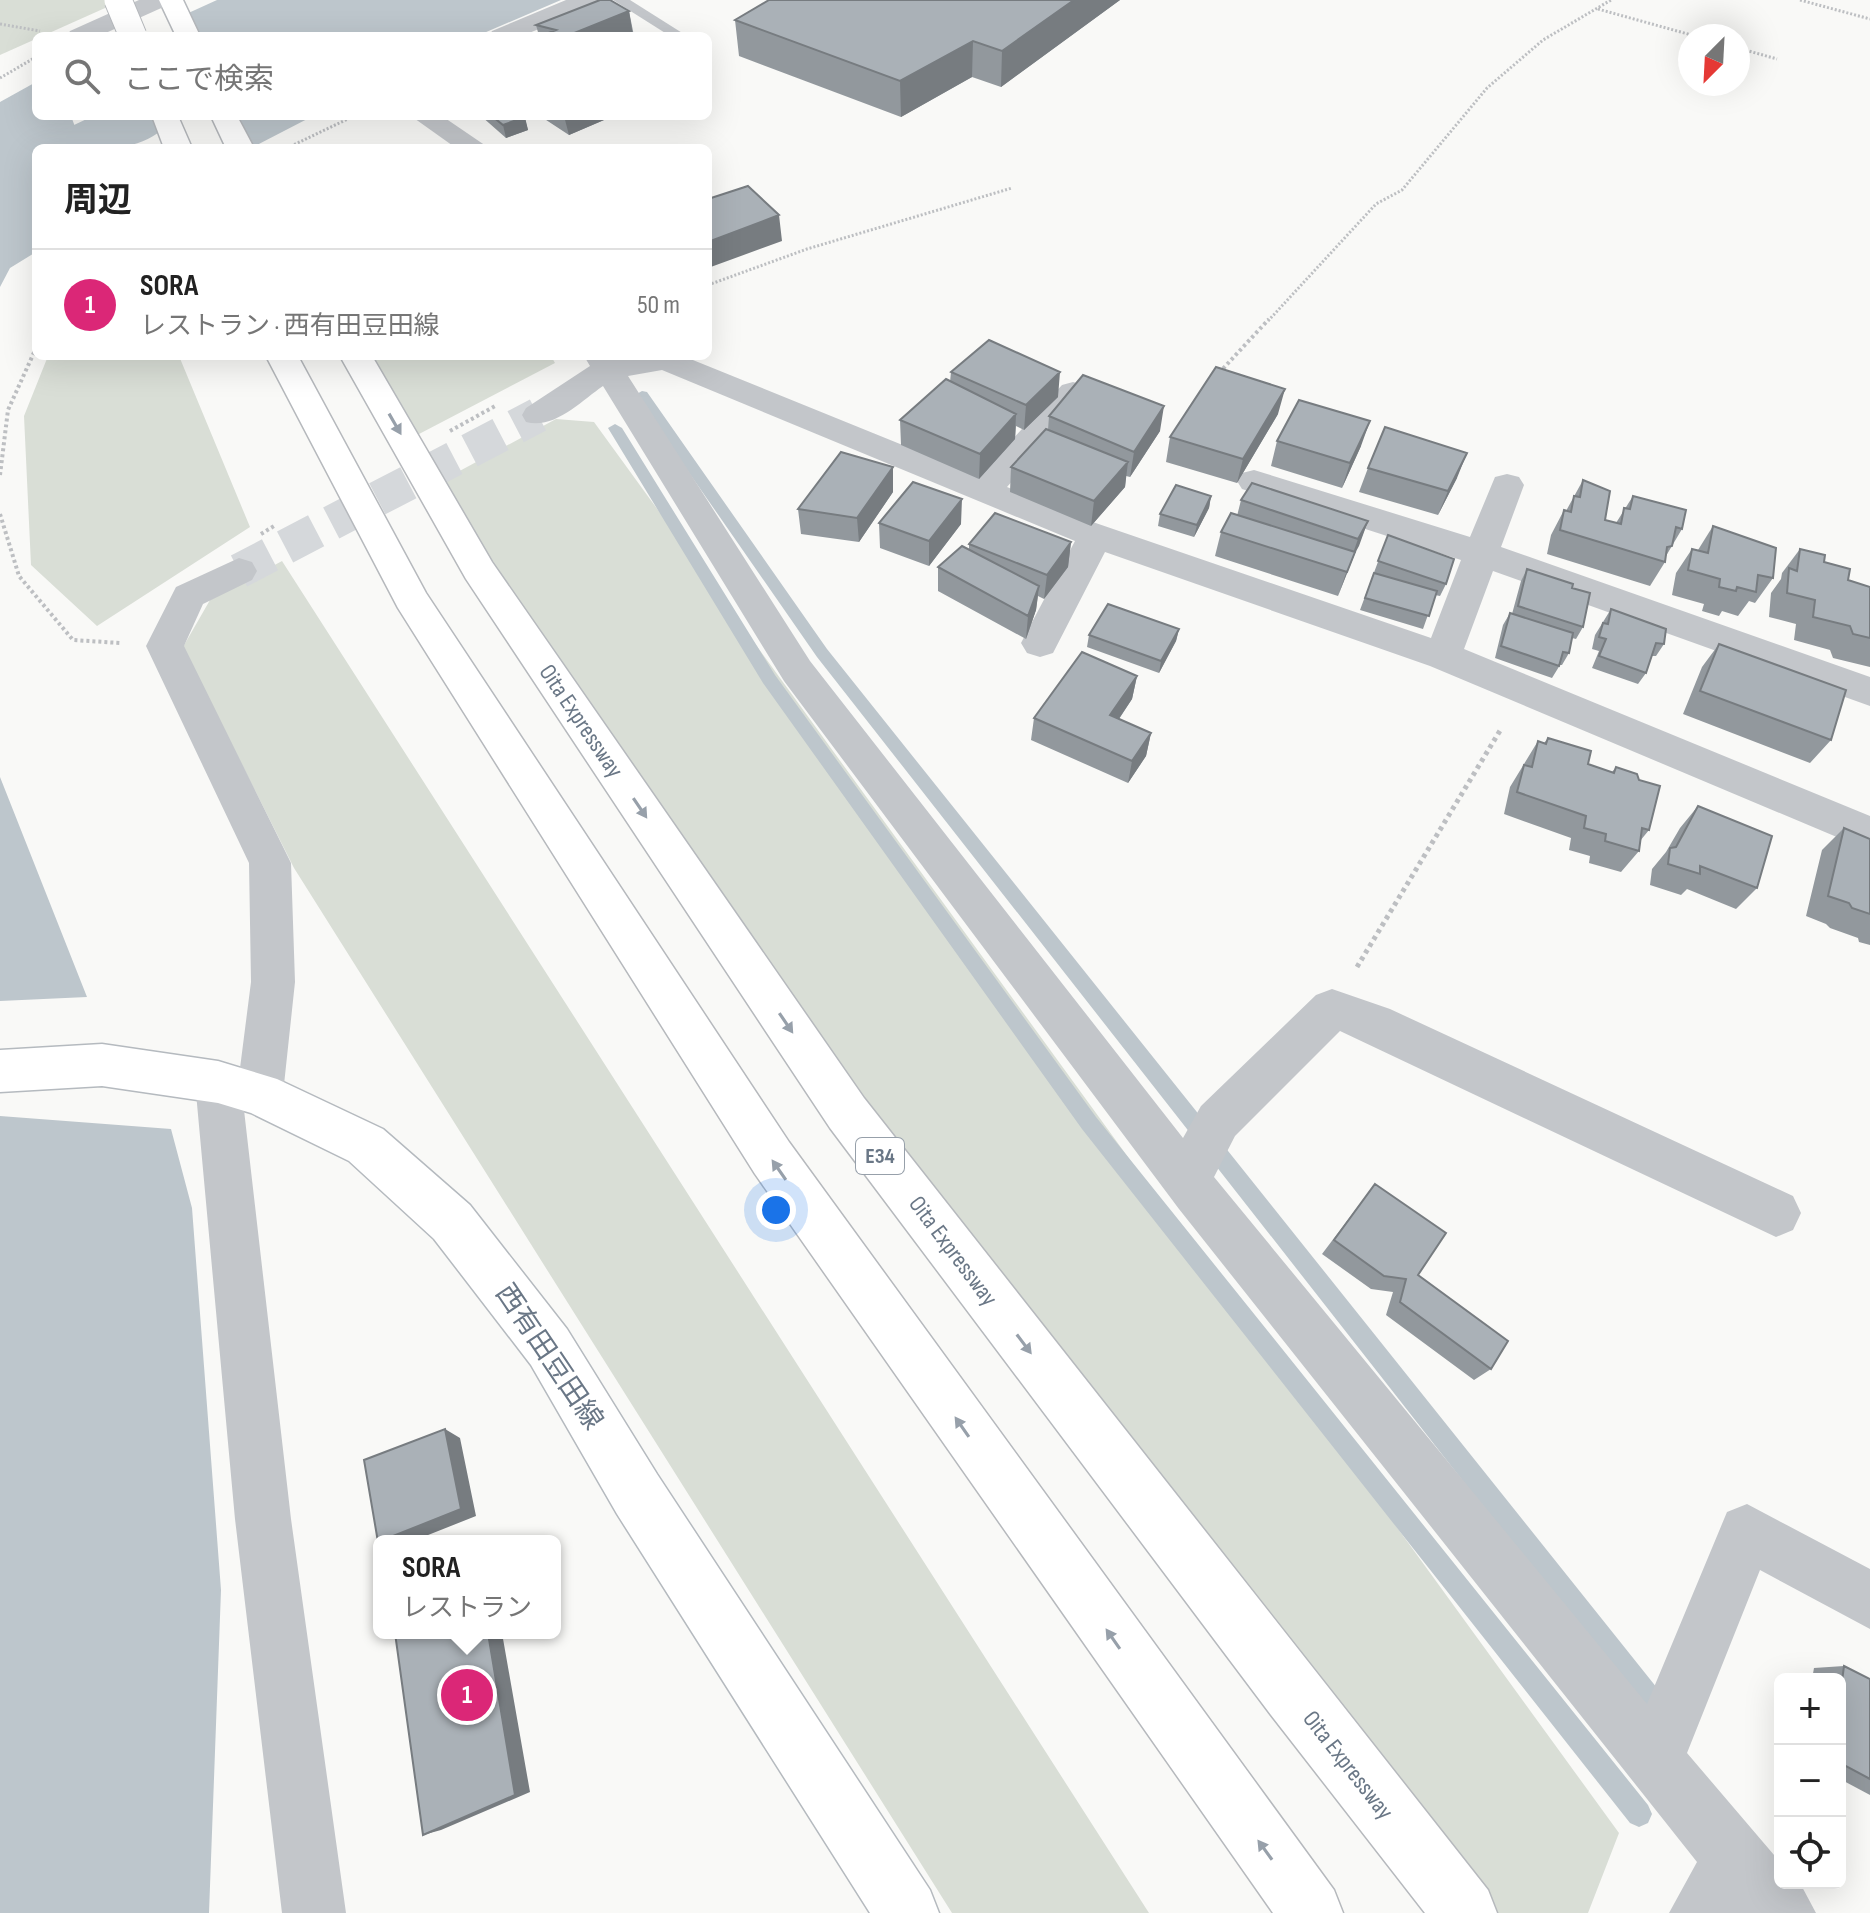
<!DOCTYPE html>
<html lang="ja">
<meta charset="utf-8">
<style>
:root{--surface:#fff;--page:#f2f2f2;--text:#222;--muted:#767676;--line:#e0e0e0;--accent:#db2777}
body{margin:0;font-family:"Sofia Sans Condensed","Noto Sans JP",sans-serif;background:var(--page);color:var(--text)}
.controls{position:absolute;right:24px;bottom:24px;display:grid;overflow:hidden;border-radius:12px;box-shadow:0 8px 32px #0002}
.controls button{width:72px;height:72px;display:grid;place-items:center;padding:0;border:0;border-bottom:2px solid var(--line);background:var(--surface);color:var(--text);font:40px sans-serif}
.compass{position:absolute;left:1678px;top:24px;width:72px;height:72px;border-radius:50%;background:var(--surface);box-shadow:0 8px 32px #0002;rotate:204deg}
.you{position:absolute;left:776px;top:1210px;width:28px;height:28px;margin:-20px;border:6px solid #fff;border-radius:50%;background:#1a73e8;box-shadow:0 0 0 12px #1a73e833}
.badge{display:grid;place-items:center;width:52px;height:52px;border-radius:50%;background:var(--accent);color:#fff;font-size:26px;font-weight:700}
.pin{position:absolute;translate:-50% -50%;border:4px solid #fff;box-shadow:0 2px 8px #0006}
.popup{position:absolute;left:373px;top:1535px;width:188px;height:104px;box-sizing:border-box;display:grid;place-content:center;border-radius:12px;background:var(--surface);filter:drop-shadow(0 2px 6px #0005);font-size:26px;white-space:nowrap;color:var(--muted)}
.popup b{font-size:30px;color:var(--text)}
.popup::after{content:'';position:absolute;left:50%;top:100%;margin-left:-16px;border:16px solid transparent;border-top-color:var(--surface)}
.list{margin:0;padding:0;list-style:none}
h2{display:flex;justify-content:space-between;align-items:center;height:104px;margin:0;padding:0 32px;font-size:34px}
h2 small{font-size:26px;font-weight:400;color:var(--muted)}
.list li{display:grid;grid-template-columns:52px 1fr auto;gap:24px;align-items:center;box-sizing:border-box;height:112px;padding:0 32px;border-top:2px solid var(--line)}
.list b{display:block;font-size:30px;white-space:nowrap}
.list p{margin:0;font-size:26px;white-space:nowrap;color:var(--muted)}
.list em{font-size:26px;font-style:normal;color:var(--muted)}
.icon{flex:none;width:44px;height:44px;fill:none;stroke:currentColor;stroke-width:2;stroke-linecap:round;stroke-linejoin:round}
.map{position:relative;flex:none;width:1870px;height:1913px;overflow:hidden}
.search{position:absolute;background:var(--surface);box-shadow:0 8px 32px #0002;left:32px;top:32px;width:680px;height:88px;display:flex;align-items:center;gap:20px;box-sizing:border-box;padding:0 28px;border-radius:12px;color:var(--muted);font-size:30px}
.panel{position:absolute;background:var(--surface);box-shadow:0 8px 32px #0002;left:32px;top:144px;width:680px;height:216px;border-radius:12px}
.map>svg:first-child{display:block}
.green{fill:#d9ded6}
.water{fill:#bdc6cc}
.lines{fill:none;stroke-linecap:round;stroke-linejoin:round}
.stream{fill:#bdc6cc;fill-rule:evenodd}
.river{fill:#bdc6cc;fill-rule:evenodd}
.street-tunnel{stroke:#d5d8db;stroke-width:35;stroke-dasharray:35 17;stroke-linecap:butt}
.secondary-casing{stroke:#b5babf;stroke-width:3}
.highway-casing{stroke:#b6b9bd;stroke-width:3}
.path-far2{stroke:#bdbfc2;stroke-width:3;stroke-dasharray:2 2;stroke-linecap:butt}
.path-far1{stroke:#bdbfc2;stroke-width:4;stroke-dasharray:3 3;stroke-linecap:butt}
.path{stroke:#bdbfc2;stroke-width:5;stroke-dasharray:4 4;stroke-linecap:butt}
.lane{fill:#c3c6ca;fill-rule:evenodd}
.street{fill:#c3c6ca;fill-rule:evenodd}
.secondary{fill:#fff;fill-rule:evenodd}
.highway{fill:#fff;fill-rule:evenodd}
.highway-bridge-casing{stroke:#b6b9bd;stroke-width:29;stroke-linecap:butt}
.highway-bridge{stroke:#fff;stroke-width:27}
.wall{fill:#92989d}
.shaded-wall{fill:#777c80}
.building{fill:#aab1b7;stroke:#777c80;stroke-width:2}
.oneway{fill:#97a0aa}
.labels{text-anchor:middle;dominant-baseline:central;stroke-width:8;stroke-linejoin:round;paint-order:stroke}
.shield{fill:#fff;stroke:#97a0aa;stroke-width:2}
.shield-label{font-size:22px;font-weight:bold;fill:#6a7786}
.street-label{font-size:24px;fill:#6a7786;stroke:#fff}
.near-street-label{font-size:28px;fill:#6a7786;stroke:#fff}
</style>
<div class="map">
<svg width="1870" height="1913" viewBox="0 0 1870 1913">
<rect width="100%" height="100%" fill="#f9f9f7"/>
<path class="green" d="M0,0H123L0,55Z
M48,356H179L250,527L97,626L31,565L24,416Z
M343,356H551L555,363L398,445Z
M556,419L594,422L1619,1833L1588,1913H1473L823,1051L430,487Z
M282,561L1149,1913H952L294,868L183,647L210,600Z"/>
<path class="water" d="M217,0H561L477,36H194L184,15Z
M36,82V116H71L83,148H36V252L10,268L0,287V102Z
M231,116H313L251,148Z
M0,777L87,997L0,1001Z
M0,1116L171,1129L192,1208L221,1590L209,1913H0Z"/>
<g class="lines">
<path class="stream" d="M642,391L647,392L827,649L1673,1708L1676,1717L1673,1726L1664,1729L1655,1726L817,657L635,395Z
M615,424L622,428L775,675L1096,1117L1648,1805L1652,1814L1648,1823L1639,1827L1630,1823L1082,1129L763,683L608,428Z"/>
<path class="river" d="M93,116H174C146,158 90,148 46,148L55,134Z"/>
<path class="street-tunnel" d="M239,571L538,415"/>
<defs>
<path id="secondary" d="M102,1044L218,1061L277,1079L383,1129L470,1205L567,1329L657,1474L930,1890L939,1913H870L617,1514L531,1365L434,1239L349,1161L251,1113L218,1103L102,1086L0,1092V1050Z"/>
<path id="highway" d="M159,0H183L200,36H176Z
M152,116H178L192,148H164Z
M211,116H237L254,148H226Z
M266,356H298L426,593L789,1142L1334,1890L1343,1913H1273L755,1174L398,608Z
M340,356H372L492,562L864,1098L1488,1890L1497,1913H1425L1271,1715L830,1128L466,579Z"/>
</defs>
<use href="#secondary" class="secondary-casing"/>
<use href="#highway" class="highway-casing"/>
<path class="path-far2" d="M1800,0L1870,19
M1598,9L1695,36
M0,24L40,31
M1738,48L1777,59
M0,78L36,57
M287,148L354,116
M708,285L807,249L1012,188
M1268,321L1376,204L1402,190L1487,88L1543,40L1611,0"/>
<path class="path-far1" d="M1219,373L1269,319
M450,431L497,405
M0,475L8,410L36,348
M0,514L19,576L73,640L120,643
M261,534L274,526"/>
<path class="path" d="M1357,967L1501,729"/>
<path class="lane" d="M613,0H630L687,36H670Z"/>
<path class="street" d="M139,0H171L168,5L99,36H67L70,31Z
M566,0H599L596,5L522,36H489L492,31Z
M411,116H442L489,148H456Z
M584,356H683L979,476L1062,385L1073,382L1084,385L1089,392L1084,399L1007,487L1084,519L1431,638L1461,560L1242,489L1237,481L1242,473L1254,470L1470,537L1495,477L1507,474L1519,477L1524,485L1501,547L1870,677V706L1493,571L1464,649L1870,816V851L1430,666L1105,552L1053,653L1040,657L1027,653L1021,643L1075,541L662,370L628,376L810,661L1183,1138L1201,1106L1316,995L1332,989L1390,1009L1793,1196L1801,1213L1793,1230L1776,1237L1340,1031L1235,1136L1214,1177L1647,1704L1727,1512L1747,1504L1870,1569V1629L1760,1570L1687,1753L1780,1862V1883H1800L1816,1913H1669L1697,1862L1179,1209L784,681L603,386C581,401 554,430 526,422L522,415L526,408L590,366Z
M239,558L252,562L257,571L252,580L203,604L184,646L291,863L295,982L283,1094L277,1109L260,1115L244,1110L291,1519L346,1913H282L235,1519L195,1082L202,1067L218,1061L234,1067L239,1076L251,982L249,863L146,646L176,587Z"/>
<use href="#secondary" class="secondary"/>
<use href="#highway" class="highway"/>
<defs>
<path id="highway-bridge" d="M118,0L133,36"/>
</defs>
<use href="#highway-bridge" class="highway-bridge-casing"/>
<use href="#highway-bridge" class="highway-bridge"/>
</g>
<path class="wall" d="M769,0H1120L1001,87L972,77L901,117L739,56L735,20Z
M629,11L634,36H539L536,25Z
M481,116H524L528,130L506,138Z
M540,116H611V117L569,135Z
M951,372L1058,397L1024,430L1016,426L1015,439L979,479L901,445L900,420L950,382Z
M1278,414L1237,483L1166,462L1170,437Z
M1049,416L1160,431L1130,477L1126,476L1125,487L1091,526L1010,492L1011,467L1048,430Z
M1277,441L1361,446L1342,488L1271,466Z
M1368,468L1457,478L1438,515L1359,492Z
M1583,480L1605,520L1616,523L1633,496L1682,529L1666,556L1665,562L1650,586L1547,554L1551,535L1564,510L1566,511Z
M893,492L859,542L801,534L798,509Z
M1211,496L1209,508L1194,537L1158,526L1160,514Z
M1241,500L1368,521L1338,596L1215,556L1221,532L1237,516Z
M879,523L961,524L929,566L880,548Z
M1713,526L1773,578L1755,603L1749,601L1738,616L1722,611L1719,616L1702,611L1704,604L1672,595L1676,573L1692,549L1698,550Z
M1388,535L1446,584L1440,596L1435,595L1423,629L1360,610Z
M1071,542L1068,567L1044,599L1038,596L1036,610L1026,639L938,591V567L969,549V544Z
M1800,549L1824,562L1848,580L1870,587V667L1833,658L1830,650L1794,640L1796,624L1769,617L1771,593L1781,579L1782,573Z
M1527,569L1572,588L1583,627L1576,639L1572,638L1569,653L1562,665H1560L1552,678L1495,658L1503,625L1510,613L1512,614L1521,581Z
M1611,609L1664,644L1656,656H1652L1646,673L1638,684L1592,668L1599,651L1592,649L1595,635Z
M1179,629L1176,641L1159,673L1087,647L1089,635Z
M1719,644L1831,740L1810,763L1683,714L1702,667Z
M1137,676L1132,699L1119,719L1151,733L1146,756L1128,783L1031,740L1034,718Z
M1548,738L1588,764L1612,772L1616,767L1649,830L1640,841L1639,851L1621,872L1589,863L1590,856L1569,850L1571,838L1504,814L1510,787L1538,741L1544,743Z
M1698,806L1757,888L1736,909L1687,889L1681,895L1650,885L1652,869L1666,852L1680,828Z
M1844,828L1870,839V945L1859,942L1858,938L1830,928L1826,924L1806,916L1822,850Z
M1375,1184L1418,1275L1491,1369L1474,1380L1386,1315L1393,1292L1371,1289L1322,1254Z
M1844,1666L1870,1679V1795L1840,1779V1679H1812L1814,1668Z"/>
<path class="shaded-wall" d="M1074,0H1120L1001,87L1002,51Z
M629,11L633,36H567Z
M973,41L972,77L901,117L900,81Z
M564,116H611V117L569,135Z
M525,117L528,130L506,138L503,125Z
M779,215L782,241L708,268V242Z
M1060,372L1058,397L1024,430L1026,405Z
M1285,389L1278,414L1237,483L1243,459Z
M1164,406L1160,431L1130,477L1134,452Z
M1016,414L1015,439L979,479L980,454Z
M1370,421L1361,446L1342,488L1350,463Z
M1467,453L1457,478L1438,515L1448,491Z
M1128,462L1125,487L1091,526L1094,501Z
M893,467V492L859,542L857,518Z
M1211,496L1209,508L1194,537L1197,525Z
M962,499L961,524L929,566V541Z
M1368,521L1359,546L1354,555L1338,596L1358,539Z
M1071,542L1068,567L1044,599L1047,575Z
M1039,586L1036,610L1026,639L1028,616Z
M1179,629L1176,641L1159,673L1161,661Z
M1137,676L1132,699L1106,738L1110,715Z
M1151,733L1146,756L1128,783L1132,761Z
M445,1429L460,1438L476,1516L413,1541H381Z
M488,1633H502L530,1792L441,1830L423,1835Z"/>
<path class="building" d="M600,0H610L629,11L567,36H541L556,30L536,25Z
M769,0H1074L1002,51L973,41L900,81L735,20Z
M492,116H524L525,117L503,125Z
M748,186L779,215L708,242V199Z
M989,340L1060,372L1026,405L951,372Z
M1216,367L1285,389L1243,459L1170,437Z
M1083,375L1164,406L1134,452L1049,416Z
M946,379L1016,414L980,454L900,420Z
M1299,400L1370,421L1350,463L1277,441Z
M1385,427L1467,453L1448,491L1368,468Z
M1046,429L1128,462L1094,501L1011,467Z
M841,452L893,467L857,518L798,509Z
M1583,480L1610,491L1605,520L1621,524L1624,508L1630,509L1633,496L1686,510L1682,529L1676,527L1672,546L1667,547L1665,562L1560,530L1564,510L1571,512L1574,496L1580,497Z
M913,482L962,499L929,541L879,523Z
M1252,483L1368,521L1358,539L1241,500Z
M1176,485L1211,496L1197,525L1160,514Z
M995,513L1071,542L1047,575L969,544Z
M1231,513L1355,552L1347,572L1221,532Z
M1713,526L1776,548L1773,578L1758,575L1756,592L1737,587L1736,591L1719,587L1720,579L1688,570L1692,549L1708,553Z
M1388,535L1454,559L1446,584L1378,561Z
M962,546L1039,586L1028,616L938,567Z
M1800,549L1825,555L1824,562L1850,569L1848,580L1870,587V638L1853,634L1850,626L1813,617L1815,600L1787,593L1789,568L1797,571Z
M1527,569L1573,584L1572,588L1590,593L1583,627L1518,606Z
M1374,573L1437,591L1429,616L1365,598Z
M1108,604L1179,629L1161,661L1089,635Z
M1611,609L1666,629L1664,644L1656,643L1646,673L1599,656L1606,639L1599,637L1603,623L1608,624Z
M1510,613L1573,633L1569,653L1563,652L1559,666L1501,646Z
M1719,644L1846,690L1831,740L1700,691Z
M1082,652L1137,676L1110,715L1151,733L1132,761L1034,718Z
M1548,738L1591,751L1588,764L1614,773L1616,767L1637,774L1639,780L1660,786L1649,830L1642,828L1639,851L1605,841L1606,834L1584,828L1586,816L1517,792L1524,765L1532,767L1538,741L1546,744Z
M1698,806L1772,836L1757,888L1700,866V874L1668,864L1670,848L1676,847Z
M1844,828L1870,839V914L1852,908L1849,903L1828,896Z
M1375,1184L1446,1233L1418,1275L1508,1341L1491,1369L1400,1302L1406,1279L1384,1276L1334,1240Z
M445,1429L461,1509L378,1542L364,1460Z
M395,1633H488L515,1795L423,1835Z
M1844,1666L1870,1679V1779L1840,1763V1696Z"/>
<defs><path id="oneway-solid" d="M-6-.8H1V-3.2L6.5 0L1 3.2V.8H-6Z" transform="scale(2)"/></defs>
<g class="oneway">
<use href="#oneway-solid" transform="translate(395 424) rotate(60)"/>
<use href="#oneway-solid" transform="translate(640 808) rotate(56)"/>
<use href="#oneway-solid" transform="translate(786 1023) rotate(56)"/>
<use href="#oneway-solid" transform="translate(779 1170) rotate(-125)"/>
<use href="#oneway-solid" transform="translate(1024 1344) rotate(53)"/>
<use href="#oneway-solid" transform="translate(962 1427) rotate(-125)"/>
<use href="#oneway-solid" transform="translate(1113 1639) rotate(-125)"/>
<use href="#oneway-solid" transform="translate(1265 1850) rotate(-126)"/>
</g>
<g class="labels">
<rect class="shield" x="856" y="1138" width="48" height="36" rx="6"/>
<g class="shield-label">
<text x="880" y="1156">E34</text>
</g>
<g class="street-label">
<text transform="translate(581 721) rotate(56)">Oita Expressway</text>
<text transform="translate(953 1251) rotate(53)">Oita Expressway</text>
<text transform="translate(1348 1765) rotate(52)">Oita Expressway</text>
</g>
<g class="near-street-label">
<text transform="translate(549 1357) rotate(56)">西有田豆田線</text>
</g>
</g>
</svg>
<div class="controls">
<button>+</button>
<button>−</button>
<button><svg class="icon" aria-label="locate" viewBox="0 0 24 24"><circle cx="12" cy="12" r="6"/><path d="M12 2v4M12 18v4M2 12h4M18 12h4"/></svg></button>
</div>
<svg class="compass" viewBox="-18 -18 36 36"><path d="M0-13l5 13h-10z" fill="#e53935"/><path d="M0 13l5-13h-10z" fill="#767676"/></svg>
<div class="you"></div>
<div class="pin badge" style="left:467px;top:1695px">1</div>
<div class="popup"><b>SORA</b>レストラン</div>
<div class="search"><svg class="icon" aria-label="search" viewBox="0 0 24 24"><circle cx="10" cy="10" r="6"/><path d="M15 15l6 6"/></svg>ここで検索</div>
<section class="panel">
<h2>周辺<small></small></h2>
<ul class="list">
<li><span class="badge">1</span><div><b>SORA</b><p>レストラン · 西有田豆田線</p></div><em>50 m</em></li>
</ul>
</section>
</div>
